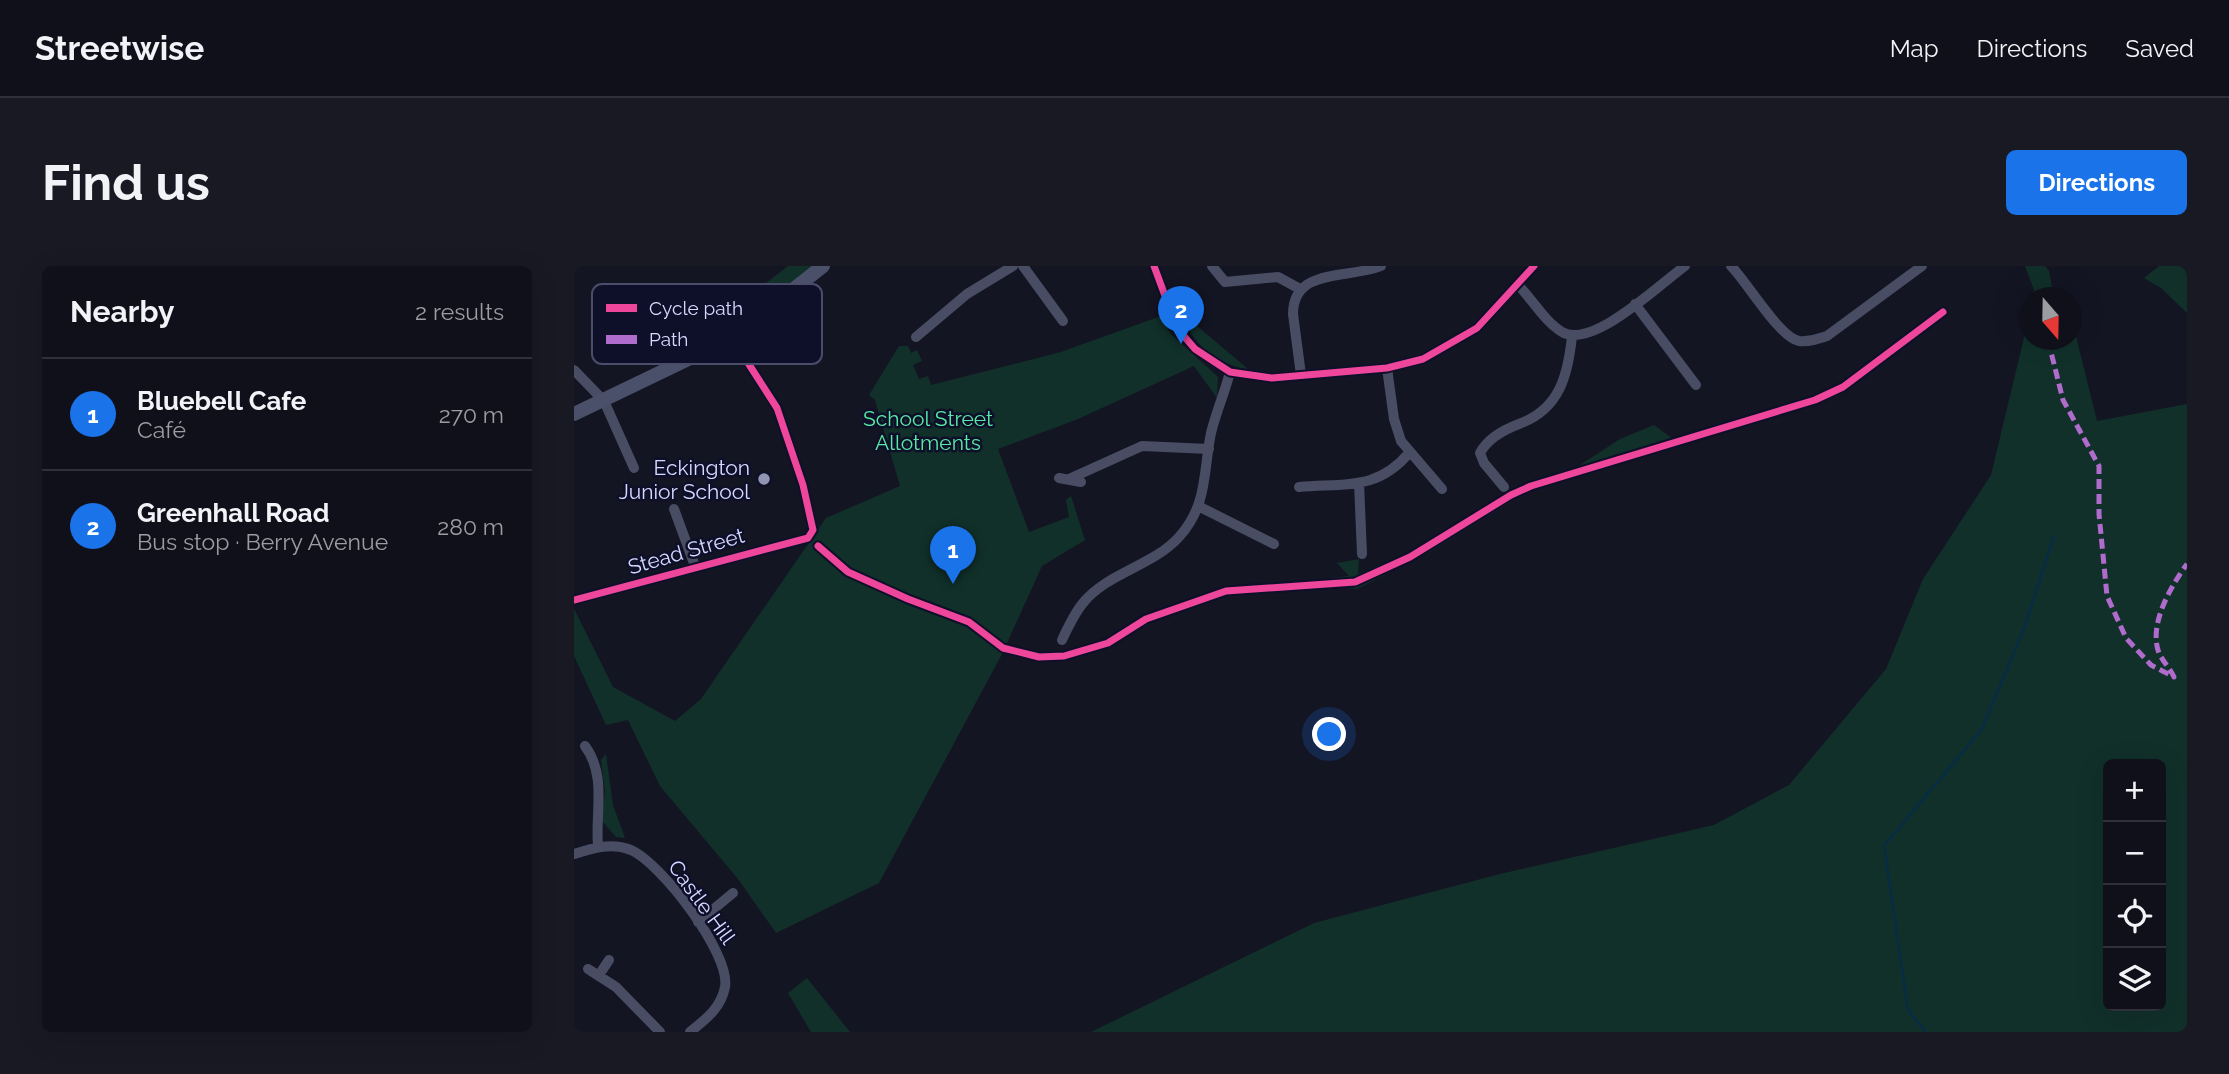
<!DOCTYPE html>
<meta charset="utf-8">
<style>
:root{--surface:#0f101a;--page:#181923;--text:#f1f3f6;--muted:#9b9da2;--line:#2f3039;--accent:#1a73e8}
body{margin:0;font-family:Raleway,sans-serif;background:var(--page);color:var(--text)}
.controls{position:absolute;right:21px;bottom:21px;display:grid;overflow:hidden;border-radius:10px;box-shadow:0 7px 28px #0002}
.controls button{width:63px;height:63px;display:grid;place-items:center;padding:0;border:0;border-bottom:2px solid var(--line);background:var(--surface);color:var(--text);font:35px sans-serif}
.compass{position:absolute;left:1445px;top:21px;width:63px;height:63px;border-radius:50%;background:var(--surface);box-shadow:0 7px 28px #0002;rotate:160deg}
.you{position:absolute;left:756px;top:469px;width:24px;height:24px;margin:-18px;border:5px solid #fff;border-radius:50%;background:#1a73e8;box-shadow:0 0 0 10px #1a73e833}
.badge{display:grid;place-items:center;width:46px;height:46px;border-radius:50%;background:var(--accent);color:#fff;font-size:23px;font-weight:700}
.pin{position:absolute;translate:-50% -58px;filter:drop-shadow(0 2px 4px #0008)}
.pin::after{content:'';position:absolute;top:37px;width:24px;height:21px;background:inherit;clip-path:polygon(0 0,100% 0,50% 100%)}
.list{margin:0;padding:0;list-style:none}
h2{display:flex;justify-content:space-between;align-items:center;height:91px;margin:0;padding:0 28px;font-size:30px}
h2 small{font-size:23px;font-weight:400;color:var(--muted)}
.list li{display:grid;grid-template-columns:46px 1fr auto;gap:21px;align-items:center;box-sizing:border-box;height:112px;padding:0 28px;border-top:2px solid var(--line)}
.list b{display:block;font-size:26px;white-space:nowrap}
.list p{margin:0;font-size:23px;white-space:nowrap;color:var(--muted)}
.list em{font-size:23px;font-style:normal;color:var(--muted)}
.icon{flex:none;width:38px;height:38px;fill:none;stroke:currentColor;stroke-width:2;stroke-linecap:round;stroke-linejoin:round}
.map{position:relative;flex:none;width:1613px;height:766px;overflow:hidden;border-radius:10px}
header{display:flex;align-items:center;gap:42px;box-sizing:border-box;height:98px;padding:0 35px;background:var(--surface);border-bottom:2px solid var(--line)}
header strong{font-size:33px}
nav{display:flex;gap:38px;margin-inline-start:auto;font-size:24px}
.intro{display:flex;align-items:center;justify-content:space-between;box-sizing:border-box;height:168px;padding:0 42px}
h1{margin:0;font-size:49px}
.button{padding:18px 32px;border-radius:10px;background:var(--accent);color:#fff;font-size:24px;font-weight:700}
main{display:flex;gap:42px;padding:0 42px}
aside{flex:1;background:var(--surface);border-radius:10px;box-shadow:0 7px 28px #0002}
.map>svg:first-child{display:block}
.green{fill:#11302a;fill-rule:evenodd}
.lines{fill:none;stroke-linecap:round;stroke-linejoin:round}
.stream{stroke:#072c46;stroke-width:2.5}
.minor{stroke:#484d64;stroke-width:10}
.secondary{stroke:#4b506a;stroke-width:14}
.quiet{stroke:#b06ccc;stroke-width:5;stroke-dasharray:10 5;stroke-linecap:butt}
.cycleway-casing{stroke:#0e0f29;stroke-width:11}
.cycleway{stroke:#ed469a;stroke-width:7}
.poi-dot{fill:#9295b2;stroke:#0e0f29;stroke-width:2.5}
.labels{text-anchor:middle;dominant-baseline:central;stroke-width:5;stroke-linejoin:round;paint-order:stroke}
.park-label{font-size:21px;fill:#58e9a5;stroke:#0e0f29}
.poi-label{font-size:21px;fill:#d6daff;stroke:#0e0f29;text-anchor:end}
.street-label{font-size:21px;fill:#d6daff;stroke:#0e0f29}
.key{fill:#0e0f29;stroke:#4a4c69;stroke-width:2}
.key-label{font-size:19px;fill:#d6daff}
</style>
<header>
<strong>Streetwise</strong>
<nav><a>Map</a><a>Directions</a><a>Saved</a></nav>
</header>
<div class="intro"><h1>Find us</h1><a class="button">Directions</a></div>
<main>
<aside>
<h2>Nearby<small>2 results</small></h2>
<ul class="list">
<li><span class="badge">1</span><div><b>Bluebell Cafe</b><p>Café</p></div><em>270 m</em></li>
<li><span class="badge">2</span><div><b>Greenhall Road</b><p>Bus stop · Berry Avenue</p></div><em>280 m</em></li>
</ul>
</aside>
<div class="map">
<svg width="1613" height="766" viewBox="0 0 1613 766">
<rect width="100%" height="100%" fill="#141523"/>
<path class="green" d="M214,0H239L168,56L137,73L131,59L160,42Z
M1451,0H1471L1475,5L1480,31H1459L1460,24Z
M1585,0H1613V47L1587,22L1570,12Z
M608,47L675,104C644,98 617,79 608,47Z
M587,50L596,67L644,111L643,132L620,100L504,153L424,183L455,266L495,251L492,234L497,230L511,274L468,300L428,388L305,617L202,667L164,613L86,520L54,454L32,459L0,390V343L39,421L101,455L127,433L252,252L326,220L301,134L295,129L325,80H334L337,87L343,84L348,95L339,99L345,113L354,110L357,119L487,86Z
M1455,51L1456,74H1498L1499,58L1523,155L1613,138V766H517L740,657L926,608L1140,559L1215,519L1312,403L1349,313L1417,209ZM1534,498H1587V740H1534Z
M1080,159L1103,176L951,227L857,285L783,323L760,321L756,312L775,310L763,297L785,293L784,308L849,281L935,226L1003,201L1046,173Z
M32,488L39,539L51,572L42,571L27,554L31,526L27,494Z
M233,712L276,766H237L214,727Z"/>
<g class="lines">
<path class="stream" d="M1352,766L1334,744L1310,580L1408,463L1451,360L1480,270"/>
<path class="minor" d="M449,0L489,55
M580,0L603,62L621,83L656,106L698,112L813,102L849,93L903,62L960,0
M638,0L651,16L704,11L726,23
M1157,0C1173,16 1205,71 1225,75C1235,76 1244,73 1253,70L1348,0
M944,19C958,33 971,56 988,66C1018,84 1086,18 1111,0
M1061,38L1122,119
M342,71L393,28L439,0
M813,102L820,153L827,175L868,223
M0,104L30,135L60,202
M727,109L719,48C719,1 776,13 807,0
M485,212L507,216
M495,213L568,180L635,183
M785,217L788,288
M725,221C770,217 803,225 835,187
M930,221L910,197L906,187C914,172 929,164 945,158C986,143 994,109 998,70
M626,241L700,278
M100,243L121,300
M0,334L234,272L239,264L229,219L203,142L158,72
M488,374C494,361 500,348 509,337C533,307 579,300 605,271C634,239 629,206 637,167C642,146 651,126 656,106
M11,480C33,510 21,546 24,580
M0,588C19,582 37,576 57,584C87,597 157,688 151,721C147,742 132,753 116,766
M124,656L159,627
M14,703L42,721L86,766
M25,709L35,694"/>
<path class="secondary" d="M0,148L158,72L249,0"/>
<path class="quiet" d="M1474,74L1489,134L1525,200V248L1533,330L1552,372L1577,399L1600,411C1596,402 1589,396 1585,387C1574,359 1597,320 1613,298"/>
<defs>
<path id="cycleway" d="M580,0L603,62L621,83L656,106L698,112L813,102L849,93L903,62L960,0
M244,280L274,306L334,333L395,356L429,382L465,391L490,390L534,377L572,353L652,325L781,316L836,291L937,229L957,220L1241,134L1269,121L1369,46
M0,334L234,272L239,264L229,219L203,142L158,72"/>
</defs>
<use href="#cycleway" class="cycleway-casing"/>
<use href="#cycleway" class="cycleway"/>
</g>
<circle class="poi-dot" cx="190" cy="213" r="7"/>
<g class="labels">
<g class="park-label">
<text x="354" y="152">School Street<tspan x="354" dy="24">Allotments</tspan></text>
</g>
<g class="poi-label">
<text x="176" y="201">Eckington<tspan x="176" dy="24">Junior School</tspan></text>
</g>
<g class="street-label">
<text transform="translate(112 285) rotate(-16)">Stead Street</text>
<text transform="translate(128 636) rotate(54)">Castle Hill</text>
</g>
</g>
<rect x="18" y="18" width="230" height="80" rx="10" class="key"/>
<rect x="32" y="38" width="31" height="8" fill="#ed469a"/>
<rect x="32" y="69" width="31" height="9" fill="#b06ccc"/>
<g class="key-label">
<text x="75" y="49">Cycle path</text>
<text x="75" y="80">Path</text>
</g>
</svg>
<div class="controls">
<button>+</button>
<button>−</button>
<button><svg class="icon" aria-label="locate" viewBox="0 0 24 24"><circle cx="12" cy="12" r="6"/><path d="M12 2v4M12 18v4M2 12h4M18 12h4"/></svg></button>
<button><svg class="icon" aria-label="layers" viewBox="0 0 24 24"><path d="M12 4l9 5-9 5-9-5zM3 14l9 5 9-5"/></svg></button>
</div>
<svg class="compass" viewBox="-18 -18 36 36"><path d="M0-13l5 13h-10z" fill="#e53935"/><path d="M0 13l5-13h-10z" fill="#9b9da2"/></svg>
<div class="you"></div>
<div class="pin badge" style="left:379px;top:318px">1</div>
<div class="pin badge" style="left:607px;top:78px">2</div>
</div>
</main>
